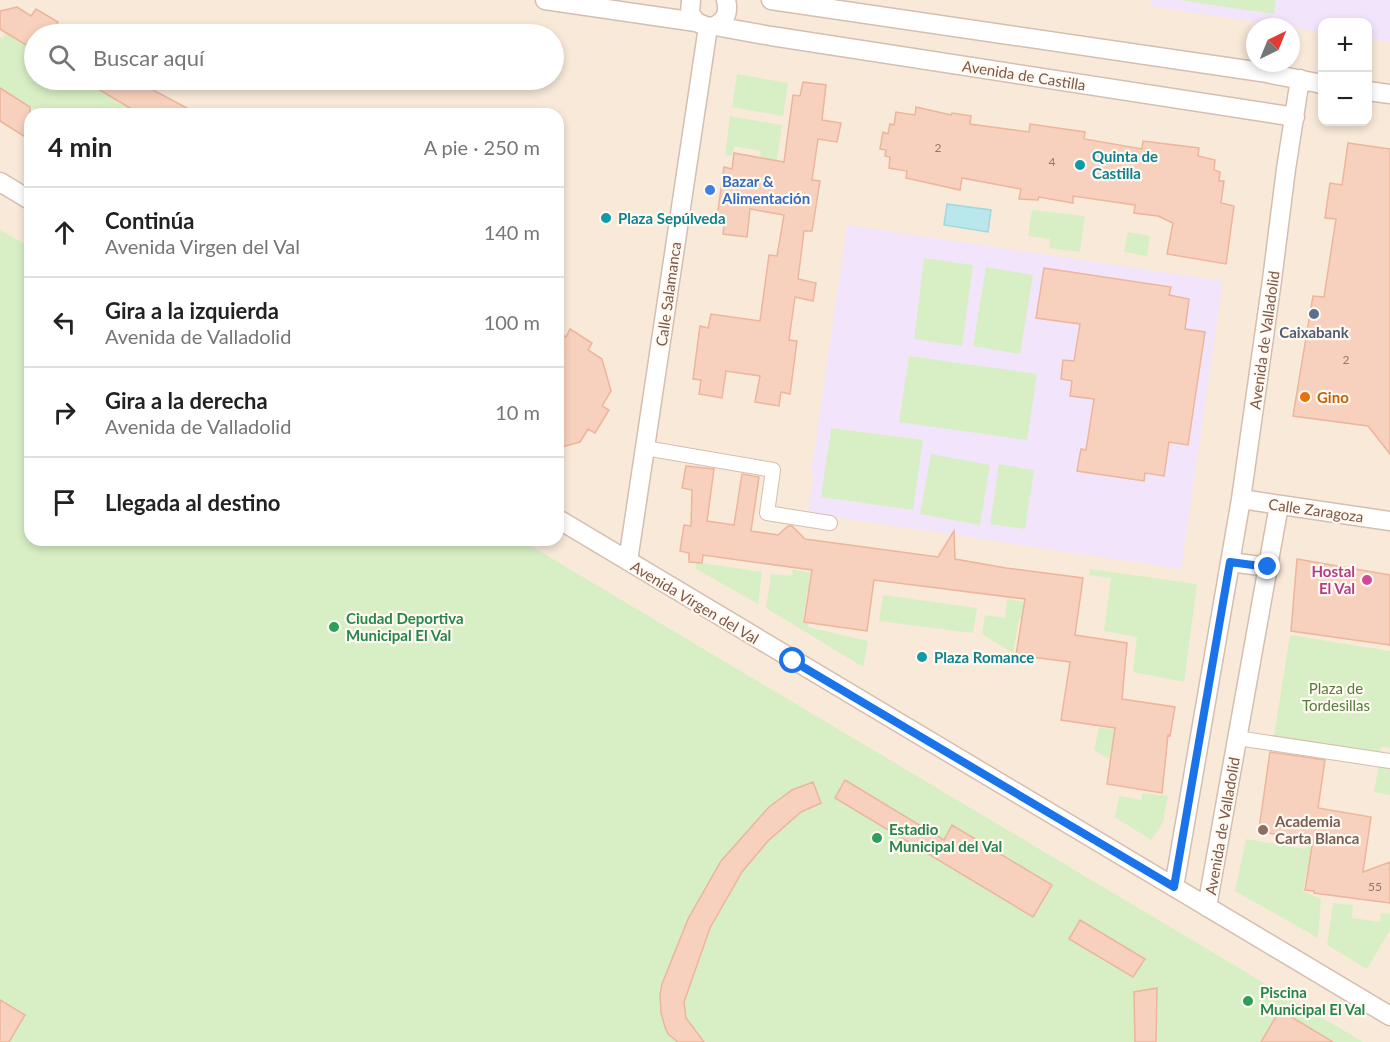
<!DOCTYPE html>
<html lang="es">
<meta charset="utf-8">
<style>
:root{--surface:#fff;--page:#f6f6f6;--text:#222;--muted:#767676;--line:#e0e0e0}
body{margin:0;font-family:Lato,sans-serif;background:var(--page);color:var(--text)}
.controls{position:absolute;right:18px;top:18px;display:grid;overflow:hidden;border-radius:12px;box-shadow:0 3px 9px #0003}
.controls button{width:54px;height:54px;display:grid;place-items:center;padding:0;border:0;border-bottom:2px solid var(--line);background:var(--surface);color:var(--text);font:30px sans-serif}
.compass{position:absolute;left:1246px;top:18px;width:54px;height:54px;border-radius:50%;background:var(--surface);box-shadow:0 3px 9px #0003;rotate:43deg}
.stop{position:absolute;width:18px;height:18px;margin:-14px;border:4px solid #1a73e8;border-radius:50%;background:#fff}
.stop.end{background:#1a73e8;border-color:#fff;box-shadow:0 2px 6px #0008}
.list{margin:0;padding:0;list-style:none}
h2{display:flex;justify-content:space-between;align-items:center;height:78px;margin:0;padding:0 24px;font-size:26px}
h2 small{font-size:20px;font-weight:400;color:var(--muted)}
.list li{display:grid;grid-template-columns:39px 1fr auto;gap:18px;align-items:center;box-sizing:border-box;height:90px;padding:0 24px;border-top:2px solid var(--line)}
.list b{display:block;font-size:22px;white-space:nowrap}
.list p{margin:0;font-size:20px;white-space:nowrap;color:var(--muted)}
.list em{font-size:20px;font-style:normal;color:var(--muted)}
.icon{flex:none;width:33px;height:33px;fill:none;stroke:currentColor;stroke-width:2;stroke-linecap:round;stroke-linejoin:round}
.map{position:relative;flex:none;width:1390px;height:1042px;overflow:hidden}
.search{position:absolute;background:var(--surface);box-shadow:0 3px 9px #0003;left:24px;top:24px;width:540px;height:66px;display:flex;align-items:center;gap:15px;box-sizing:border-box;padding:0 21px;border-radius:33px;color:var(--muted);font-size:22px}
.panel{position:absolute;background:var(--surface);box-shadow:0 3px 9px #0003;left:24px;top:108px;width:540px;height:438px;border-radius:18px}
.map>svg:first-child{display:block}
.residential{fill:#f9e9d9;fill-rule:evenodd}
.education{fill:#f2e5fb}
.green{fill:#d8efc5}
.water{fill:#bae7eb;stroke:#9fd8de;stroke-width:1.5}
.building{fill:#f7d1bd;stroke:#ecb59c;stroke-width:1.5}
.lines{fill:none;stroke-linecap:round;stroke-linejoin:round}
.pedestrian-casing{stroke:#d5beaf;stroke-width:16}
.minor-casing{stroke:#d5beaf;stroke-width:21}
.pedestrian{stroke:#fff;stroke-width:14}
.minor{stroke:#fff;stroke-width:18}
.route{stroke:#1a73e8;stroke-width:8}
.culture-dot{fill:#0f9aa8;stroke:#fff9f1;stroke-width:2}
.shop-dot{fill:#3f7fe0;stroke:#fff9f1;stroke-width:2}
.service-dot{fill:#5c6f8a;stroke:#fff9f1;stroke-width:2}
.food-dot{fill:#e8710a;stroke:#fff9f1;stroke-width:2}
.hotel-dot{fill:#d1479c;stroke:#fff9f1;stroke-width:2}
.leisure-dot{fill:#2e9e5b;stroke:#fff9f1;stroke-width:2}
.education-dot{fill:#8d6e63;stroke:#fff9f1;stroke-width:2}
.labels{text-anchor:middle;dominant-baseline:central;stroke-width:4.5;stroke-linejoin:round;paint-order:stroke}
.number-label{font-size:12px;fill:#9c7665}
.street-label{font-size:15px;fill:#7d5848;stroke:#fff9f1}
.culture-label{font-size:15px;font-weight:bold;fill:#0d838f;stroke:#fff9f1;text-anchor:start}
.shop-label{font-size:15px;font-weight:bold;fill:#366cbe;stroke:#fff9f1;text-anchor:start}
.service-label{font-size:15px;font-weight:bold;fill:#4e5e75;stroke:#fff9f1}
.food-label{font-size:15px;font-weight:bold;fill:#c56008;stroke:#fff9f1;text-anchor:start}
.hotel-label{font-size:15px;font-weight:bold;fill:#b23c85;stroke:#fff9f1;text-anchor:end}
.leisure-label{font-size:15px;font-weight:bold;fill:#27864d;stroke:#fff9f1;text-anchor:start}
.park-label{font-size:15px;fill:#537e3c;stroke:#fff9f1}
.education-label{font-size:15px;font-weight:bold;fill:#785e54;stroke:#fff9f1;text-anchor:start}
</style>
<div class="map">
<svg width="1390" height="1042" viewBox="0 0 1390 1042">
<rect width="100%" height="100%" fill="#fef5e9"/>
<path class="residential" d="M0,0H1390V1042H0ZM1322,22H1368V122H1322ZM1255,27H1291V63H1255ZM34,34H554V80H34ZM30,114H558V540H30Z"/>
<path class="education" d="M1151,0H1390V42L1368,39V22H1322V32L1150,6Z
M847,225L1223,281L1181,569L808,513L814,475L811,474Z"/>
<path class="green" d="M1179,0H1276L1274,14Z
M6,33L11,36L13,33L18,40L34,50V80H83L139,113L147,114L33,113L35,109L20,100H11L13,96L0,89V37L3,38Z
M737,74L788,83L783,116L732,107Z
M730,116L782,125L774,181L758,178L761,151L734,146L732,156L725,155Z
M1032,210L1085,216L1080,252L1049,248L1050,239L1028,236Z
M0,230L30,247V540H521L1363,1042H0Z
M1128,232L1150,236L1147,256L1124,252Z
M924,258L973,265L962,346L914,339Z
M986,267L1033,275L1020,354L973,346Z
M909,356L1037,374L1027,440L899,422Z
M831,428L923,440L913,510L821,497Z
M931,454L990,465L980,525L920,514Z
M999,464L1034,470L1025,529L990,524Z
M696,562L762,572L758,604L696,569Z
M793,569L825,576L828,595L807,591L803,622L809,624L808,627L868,641L863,667L766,608L771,574L792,576Z
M1090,569L1197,584L1184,682L1133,672L1137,637L1104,631L1111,578L1089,575Z
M883,595L977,608L973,633L879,621Z
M1007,599L1042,604L1041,622L1019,619L1013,653L982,634L985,615L1005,618Z
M1290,635L1390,651V748L1381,746L1380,756L1273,742Z
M1099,727L1135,733L1113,748L1109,759L1094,750Z
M1379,764L1390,765V795L1374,792Z
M1143,793L1168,796L1163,822L1151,840L1115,817L1119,796L1141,800Z
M1246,839L1305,849L1310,839L1330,841L1328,860L1310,858L1303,891L1321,899L1318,938L1235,891Z
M1333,903L1353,905L1352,918L1380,922L1381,913L1390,914V930L1367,969L1327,945Z"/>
<path class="water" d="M947,204L991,210L988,232L944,225Z"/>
<path class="building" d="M17,7L31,16L36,9L58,22L54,29L62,34H34V50L0,29V11Z
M83,80H159L153,90L198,114H140Z
M803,82L826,85L822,120L841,123L837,142L818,139L812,180L820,181L812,231H804L798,279L816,283L813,301L795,297L789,340L797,341L790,394L781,392L779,406L755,402L760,376L726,371L722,398L699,394L701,380L693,379L700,326L708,328L711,314L760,321L769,255L777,256L784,215L750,209L747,237L723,234L725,220L717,218L724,167L732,169L734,153L784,162L793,95L800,96Z
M0,88L30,107V140L0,121Z
M916,107L951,115L952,113L971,116L970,124L1029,132L1030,124L1085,132L1084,139L1142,149L1143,141L1199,148L1198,156L1215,160L1214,170L1220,172L1219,181H1224L1221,203L1234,206L1226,264L1167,254L1173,223L1158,216L1134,213L1135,205L1073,196V203L1039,197L1038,200L1019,199L1021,189L962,178L960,190L906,178L907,171L889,168L890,157L885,156L886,150L880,149L883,132L888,134L890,124L894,125L896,112L915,115Z
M1348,143L1390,149V454L1368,426L1293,416L1313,296L1324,297L1336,219L1325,218L1330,183L1342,185Z
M1044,268L1171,287L1169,295L1189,299L1185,329L1205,332L1188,445L1169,442L1164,476L1145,473L1144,481L1077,471L1081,449L1086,450L1094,399L1070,396L1072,381L1061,379L1063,360L1074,361L1080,324L1036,318Z
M570,329L592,343L588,350L602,359L611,391L602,406L609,410L595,433L588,429L580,442L558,448V332L566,337Z
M686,466L714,469L707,521L734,525L742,474L759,477L751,531L778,535L788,526H792L805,539L938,557L954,531L955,559L1006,568L1083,578L1075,635L1127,643L1122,699L1175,707L1170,736L1168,735L1162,793L1107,784L1115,728L1061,720L1070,662L1016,655L1025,599L874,580L867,631L804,622L812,570L703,555L702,563L689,562V553L680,551L684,525L691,526L692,490L682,488Z
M1297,559L1390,575V645L1291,631Z
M1270,752L1325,760L1318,808L1371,817L1363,872L1390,862V903L1314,893V891L1305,890L1313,840L1268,833L1269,831L1259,829Z
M845,780L944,840L952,825L1052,885L1033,917L835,798Z
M813,782L821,803L801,812L768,841L742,872L710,928L684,1002L686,1018L704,1042H678L668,1034L665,1027L661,1013L660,995L662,984L688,919L721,861L769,807L792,790Z
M1080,920L1145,959L1133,977L1069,939Z
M1157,988L1156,1042H1135L1134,992Z
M0,1000L25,1015L9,1042H0Z
M1280,1010L1333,1042H1261Z"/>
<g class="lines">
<defs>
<path id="pedestrian" d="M645,448L773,470L767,513L830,523
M1237,738L1390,761"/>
<path id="minor" d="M545,0L696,22L708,27L715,26L771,36L1295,117
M691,0L690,13L696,22
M771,0L1261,72L1322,84
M715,26C726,20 729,12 726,0
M1368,91L1390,94
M0,182L30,200
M1241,499L1390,521
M558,519L1390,1016
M628,561L708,27
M1230,562L1268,567
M1174,887L1241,499L1272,280L1286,169L1300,79
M1207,907L1279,505"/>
</defs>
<use href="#pedestrian" class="pedestrian-casing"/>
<use href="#minor" class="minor-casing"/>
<use href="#pedestrian" class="pedestrian"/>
<use href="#minor" class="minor"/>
</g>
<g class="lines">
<path class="route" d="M793,661L1174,887L1230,562L1268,567"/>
</g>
<g class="culture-dot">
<circle cx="1080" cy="165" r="6"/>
<circle cx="606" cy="218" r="6"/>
<circle cx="922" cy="657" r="6"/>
</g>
<circle class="shop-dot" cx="710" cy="190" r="6"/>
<circle class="service-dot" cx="1314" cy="314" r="6"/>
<circle class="food-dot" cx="1305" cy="397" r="6"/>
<circle class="hotel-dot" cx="1367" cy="580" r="6"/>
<g class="leisure-dot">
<circle cx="334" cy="627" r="6"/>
<circle cx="877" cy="838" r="6"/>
<circle cx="1248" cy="1001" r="6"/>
</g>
<circle class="education-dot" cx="1263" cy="830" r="6"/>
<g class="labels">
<g class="number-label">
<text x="938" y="147">2</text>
<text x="1052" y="161">4</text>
<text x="1346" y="359">2</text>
<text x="1375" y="886">55</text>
</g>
<g class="street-label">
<text transform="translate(1024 75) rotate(9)">Avenida de Castilla</text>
<text transform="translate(668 294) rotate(-82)">Calle Salamanca</text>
<text transform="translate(1264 340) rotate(-82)">Avenida de Valladolid</text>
<text transform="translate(1316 510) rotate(8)">Calle Zaragoza</text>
<text transform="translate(695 602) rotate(31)">Avenida Virgen del Val</text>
<text transform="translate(1222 826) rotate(-80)">Avenida de Valladolid</text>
</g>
<g class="culture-label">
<text x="1092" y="156">Quinta de<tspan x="1092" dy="17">Castilla</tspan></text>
<text x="618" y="218">Plaza Sepúlveda</text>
<text x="934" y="657">Plaza Romance</text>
</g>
<g class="shop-label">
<text x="722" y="181">Bazar &amp;<tspan x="722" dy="17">Alimentación</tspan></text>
</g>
<g class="service-label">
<text x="1314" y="332">Caixabank</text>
</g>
<g class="food-label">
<text x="1317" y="397">Gino</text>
</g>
<g class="hotel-label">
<text x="1355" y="571">Hostal<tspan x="1355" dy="17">El Val</tspan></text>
</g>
<g class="leisure-label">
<text x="346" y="618">Ciudad Deportiva<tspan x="346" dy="17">Municipal El Val</tspan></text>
<text x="889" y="829">Estadio<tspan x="889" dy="17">Municipal del Val</tspan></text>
<text x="1260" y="992">Piscina<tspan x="1260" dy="17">Municipal El Val</tspan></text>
</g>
<g class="park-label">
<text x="1336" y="688">Plaza de<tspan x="1336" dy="17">Tordesillas</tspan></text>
</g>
<g class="education-label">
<text x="1275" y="821">Academia<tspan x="1275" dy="17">Carta Blanca</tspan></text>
</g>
</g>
</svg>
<div class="controls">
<button>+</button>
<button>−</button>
</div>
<svg class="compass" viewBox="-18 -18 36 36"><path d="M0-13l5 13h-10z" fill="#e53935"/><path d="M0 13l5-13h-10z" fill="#767676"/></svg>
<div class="stop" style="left:793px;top:661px"></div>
<div class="stop end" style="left:1268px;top:567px"></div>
<div class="search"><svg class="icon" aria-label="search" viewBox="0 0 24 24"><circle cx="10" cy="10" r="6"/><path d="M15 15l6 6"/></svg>Buscar aquí</div>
<section class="panel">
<h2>4 min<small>A pie · 250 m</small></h2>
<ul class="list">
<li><svg class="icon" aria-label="ahead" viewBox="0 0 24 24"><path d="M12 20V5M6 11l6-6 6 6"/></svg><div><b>Continúa</b><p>Avenida Virgen del Val</p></div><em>140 m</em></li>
<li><svg class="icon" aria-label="left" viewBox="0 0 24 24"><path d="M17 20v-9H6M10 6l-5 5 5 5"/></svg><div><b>Gira a la izquierda</b><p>Avenida de Valladolid</p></div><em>100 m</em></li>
<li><svg class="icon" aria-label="right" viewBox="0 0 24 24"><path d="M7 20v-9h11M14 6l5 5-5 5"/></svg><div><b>Gira a la derecha</b><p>Avenida de Valladolid</p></div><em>10 m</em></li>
<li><svg class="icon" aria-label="arrive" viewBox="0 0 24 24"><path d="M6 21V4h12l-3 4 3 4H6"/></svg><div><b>Llegada al destino</b></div></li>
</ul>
</section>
</div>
